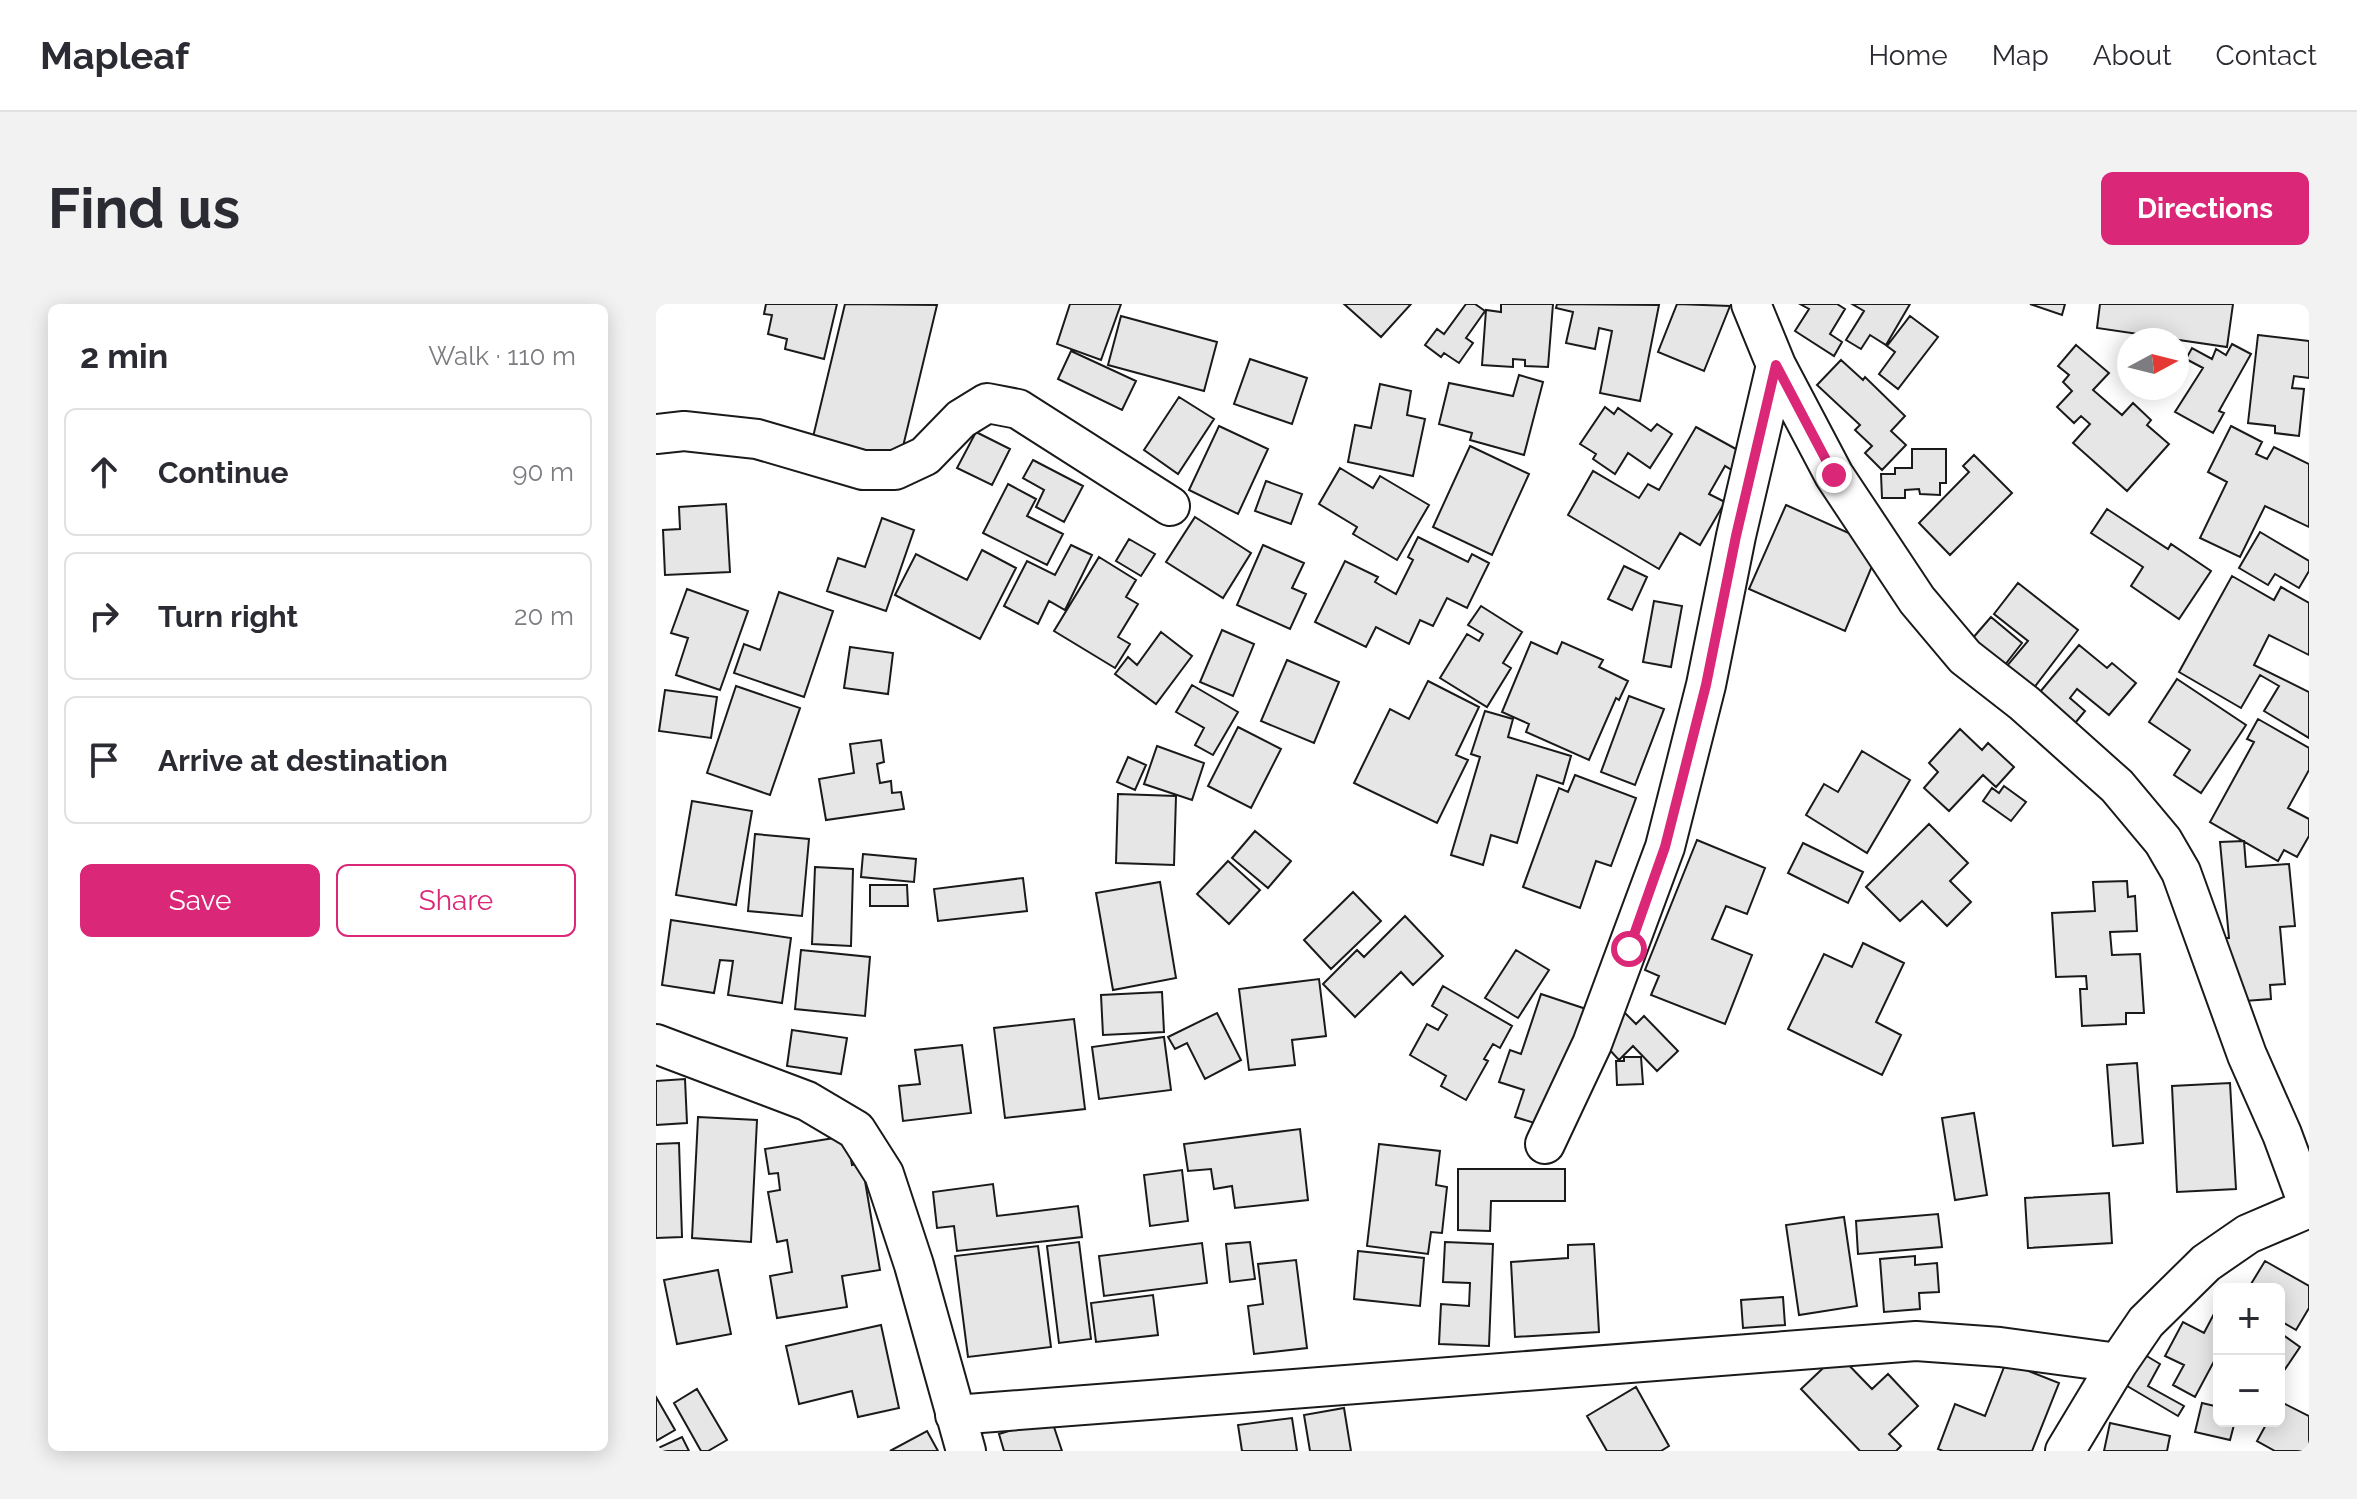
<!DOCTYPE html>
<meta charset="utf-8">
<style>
:root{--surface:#fff;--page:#f2f2f3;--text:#2b2b33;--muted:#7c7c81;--line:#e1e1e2;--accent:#db2777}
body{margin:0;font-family:Raleway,sans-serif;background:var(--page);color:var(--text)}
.controls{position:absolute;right:24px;bottom:24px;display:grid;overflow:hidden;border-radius:12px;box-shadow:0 4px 20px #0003}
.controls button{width:72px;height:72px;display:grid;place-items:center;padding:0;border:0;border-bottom:2px solid var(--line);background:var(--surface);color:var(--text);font:40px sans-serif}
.compass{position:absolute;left:1461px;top:24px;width:72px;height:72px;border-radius:50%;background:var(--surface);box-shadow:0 4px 20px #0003;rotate:83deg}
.stop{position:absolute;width:24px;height:24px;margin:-18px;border:6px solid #db2777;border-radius:50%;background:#fff}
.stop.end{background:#db2777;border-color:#fff;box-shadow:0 2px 8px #0008}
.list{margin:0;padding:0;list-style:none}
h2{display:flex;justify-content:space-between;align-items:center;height:104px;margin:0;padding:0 32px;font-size:34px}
h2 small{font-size:26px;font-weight:400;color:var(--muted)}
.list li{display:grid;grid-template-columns:52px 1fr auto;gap:24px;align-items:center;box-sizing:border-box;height:128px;margin:0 16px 16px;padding:0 16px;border:2px solid var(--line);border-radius:12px}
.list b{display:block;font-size:30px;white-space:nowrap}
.list em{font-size:26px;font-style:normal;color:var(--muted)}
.actions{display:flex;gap:16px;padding:24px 32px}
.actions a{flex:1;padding:18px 0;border:2px solid var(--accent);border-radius:12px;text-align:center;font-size:28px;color:var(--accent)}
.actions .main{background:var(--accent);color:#fff}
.icon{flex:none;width:44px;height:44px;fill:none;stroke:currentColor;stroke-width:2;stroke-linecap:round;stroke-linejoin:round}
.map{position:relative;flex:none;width:1653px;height:1147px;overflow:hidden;border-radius:12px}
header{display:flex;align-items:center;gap:48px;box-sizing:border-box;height:112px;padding:0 40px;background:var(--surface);border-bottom:2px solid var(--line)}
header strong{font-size:38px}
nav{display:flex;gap:44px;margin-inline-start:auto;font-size:28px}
.intro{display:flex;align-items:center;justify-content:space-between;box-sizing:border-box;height:192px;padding:0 48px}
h1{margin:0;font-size:56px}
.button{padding:20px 36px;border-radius:12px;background:var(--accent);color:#fff;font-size:28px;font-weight:700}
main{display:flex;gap:48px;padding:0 48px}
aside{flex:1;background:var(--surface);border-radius:12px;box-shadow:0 4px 20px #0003}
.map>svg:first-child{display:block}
.building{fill:#e6e6e6;stroke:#1a1a1a;stroke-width:2}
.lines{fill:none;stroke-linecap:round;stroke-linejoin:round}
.street-casing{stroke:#1a1a1a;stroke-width:42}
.street{stroke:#fff;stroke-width:38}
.route{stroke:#db2777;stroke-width:10}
</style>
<header>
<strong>Mapleaf</strong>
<nav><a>Home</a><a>Map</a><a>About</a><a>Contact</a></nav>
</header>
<div class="intro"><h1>Find us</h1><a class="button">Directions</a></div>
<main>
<aside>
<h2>2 min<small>Walk · 110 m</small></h2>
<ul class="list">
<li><svg class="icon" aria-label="ahead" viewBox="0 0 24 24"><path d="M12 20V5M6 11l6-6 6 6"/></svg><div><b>Continue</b></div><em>90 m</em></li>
<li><svg class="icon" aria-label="right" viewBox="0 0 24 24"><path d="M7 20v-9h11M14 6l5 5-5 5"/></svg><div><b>Turn right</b></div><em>20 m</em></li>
<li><svg class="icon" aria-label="arrive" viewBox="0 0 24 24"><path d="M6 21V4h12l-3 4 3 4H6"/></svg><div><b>Arrive at destination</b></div></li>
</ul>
<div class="actions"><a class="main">Save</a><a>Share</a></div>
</aside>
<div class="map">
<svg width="1653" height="1147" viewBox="0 0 1653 1147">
<rect width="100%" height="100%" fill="#fff"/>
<path class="building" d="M110,0H181L168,55L129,45L131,35L112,30L116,11L108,10Z
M189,0L281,1L244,155L157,133Z
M414,0H465L445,56L401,40Z
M688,0H755L725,33Z
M810,0H819L829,7L810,34L817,39L803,59L788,49L785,53L769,41L781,25L788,30Z
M845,0H897L892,63L869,62V56L857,55V63L826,61L830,6L845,8Z
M901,0L1003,1L984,97L944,89L956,27L943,24L939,45L910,39L917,8L900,4Z
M1021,0L1074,2L1048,67L1002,48Z
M1144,0H1181L1189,5L1174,30L1186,38L1178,52L1139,27L1153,5Z
M1196,0H1254L1230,41L1214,31L1205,45L1190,36L1208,7Z
M1374,0H1409L1406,11Z
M1444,0H1577L1571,43L1441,24Z
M465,12L561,38L548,87L452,61Z
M1254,12L1282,33L1242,85L1223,70L1239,48L1231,42Z
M1602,31L1653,37V74L1638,72L1636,84L1648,85L1643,132L1619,129V122L1592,119Z
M1576,40L1595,50L1563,107L1568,109L1557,129L1519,108L1547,64L1530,55L1536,44L1556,55L1560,45L1570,51Z
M1420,41L1453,69L1437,86L1466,111L1477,99L1495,116L1491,121L1513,140L1471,187L1417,139L1434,120L1425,112L1418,119L1401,103L1416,87L1407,78L1413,71L1402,62Z
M415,47L480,77L466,106L402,75Z
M594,55L651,74L636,120L578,100Z
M1185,56L1207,76L1209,73L1249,112L1235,127L1250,141L1226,166L1209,149L1216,142L1199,126L1204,121L1161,81Z
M863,71L887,78L868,151L814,136L816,129L783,120L793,79L857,92Z
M724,80L755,87L751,111L769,115L757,172L692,158L699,121L715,124Z
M523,93L558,115L522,170L488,146Z
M949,103L958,110L962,104L995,127L1001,120L1016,130L994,164L972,149L959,170L937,155L940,150L924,140Z
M563,122L612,145L582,210L533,186Z
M1575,122L1606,138L1600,150L1611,155L1618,143L1653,160V223L1609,202L1584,253L1544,234L1571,178L1552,168Z
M1040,123L1089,150L1079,168L1069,162L1053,190L1069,198L1044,241L1024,229L1003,265L912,211L937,167L983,194L992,180L1003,186Z
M320,128L354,145L336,181L301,164Z
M814,142L873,170L836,251L777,223Z
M1256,145H1290V179H1284V191L1264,190L1263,185L1249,186V194H1226L1225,170H1239V164H1256Z
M1318,151L1356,189L1294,251L1263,219L1313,168L1307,162Z
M377,156L427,182L408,218L380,203L388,186L367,174Z
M684,164L717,184L724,172L773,201L741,256L697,230L701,223L663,200Z
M610,177L646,190L635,220L599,207Z
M352,180L380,195L371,212L407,230L391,261L327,229Z
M70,200L74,268L9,271L7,226L24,225L23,203Z
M1130,201L1224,243L1189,327L1093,285Z
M1451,205L1512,245L1515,240L1555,267L1523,315L1475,282L1487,263L1435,229Z
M539,213L595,249L567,294L510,258Z
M226,214L258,226L230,307L171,287L182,254L209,263Z
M1604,228L1653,257V267L1643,284L1619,270L1612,281L1583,264Z
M762,233L812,258L816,250L833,259L811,304L791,294L777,322L764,316L753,340L720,323L710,343L659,318L689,257L722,273L719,278L740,290L757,256L752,253Z
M473,235L499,250L485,272L460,257Z
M415,241L436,251L409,306L393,297L382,320L348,302L371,257L399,271Z
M607,241L648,259L636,284L650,290L634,325L581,301Z
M326,246L360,264L324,335L239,291L260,250L311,276Z
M443,253L480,276L470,293L482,300L462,333L474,340L459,364L398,327Z
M968,262L991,273L976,306L952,295Z
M1576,272L1618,296L1625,283L1653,299V351L1613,331L1598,361L1653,388V434L1608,407L1623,382L1604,371L1585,404L1523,368Z
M1362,279L1422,326L1377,385L1350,363L1372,337L1338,310Z
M31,285L92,307L64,386L20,371L32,334L15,329Z
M123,288L177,307L148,393L78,369L88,340L104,346Z
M998,297L1026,302L1015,363L987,358Z
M825,302L866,328L847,359L855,364L831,403L784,374L811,330L823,337L827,330L812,321Z
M1335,313L1366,339L1348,362L1316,335Z
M566,326L598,340L577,392L544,378Z
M505,328L536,352L500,400L459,370L472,353L481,361Z
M875,338L901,350L906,338L947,356L943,363L972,377L963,396L960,394L933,456L870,428L873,420L846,408Z
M1423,341L1451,364L1456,359L1480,379L1453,411L1421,385L1414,394L1429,407L1411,429L1379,394Z
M194,343L237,349L232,390L188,384Z
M631,356L683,378L658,439L605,417Z
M1521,375L1590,421L1545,489L1518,471L1534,446L1493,418Z
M772,377L823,403L800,451L812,456L781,519L698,479L734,405L753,415Z
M536,381L582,408L557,451L539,441L548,424L520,408Z
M80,382L144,404L114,491L51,469Z
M9,386L61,393L55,434L3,427Z
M973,392L1008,405L979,481L945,468Z
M829,407L857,415L852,433L915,452L907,480L881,471L861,539L835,531L827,561L795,551L824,453L815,450Z
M1602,415L1653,444V466L1632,504L1653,515V532L1641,553L1628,546L1622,557L1554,518L1598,438L1591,435Z
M582,423L625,445L595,504L552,482Z
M1304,425L1326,446L1332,439L1358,463L1340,483L1327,471L1293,507L1268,484L1282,468L1273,459Z
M225,436L228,458L221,460L224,479L235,477L236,489L245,488L248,505L170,516L163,475L198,469L194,440Z
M501,442L548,459L536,496L488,480Z
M1206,447L1254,476L1211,549L1150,511L1168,480L1182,488Z
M472,453L490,461L479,486L461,478Z
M919,471L980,494L955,562L940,557L924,604L867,583L903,484L912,488Z
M1348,482L1370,498L1355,517L1327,497L1336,484L1343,489Z
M462,490L520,492L518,561L460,559Z
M36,497L96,507L80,601L20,591Z
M1273,520L1312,559L1294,577L1315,598L1291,622L1266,597L1244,617L1210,583Z
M599,527L635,557L612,584L576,554Z
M99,530L153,535L146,612L92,607Z
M1041,536L1109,564L1091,610L1070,602L1056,635L1096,651L1069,720L995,691L1003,672L989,666Z
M1588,537L1590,563L1633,560L1639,622L1624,623L1629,680L1614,681L1615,695L1575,698L1569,634H1573L1564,538Z
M1147,539L1207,568L1192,599L1132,569Z
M207,550L260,555L258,578L205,573Z
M572,557L604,586L573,620L541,590Z
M159,563L197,565L195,642L156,640Z
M367,574L371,607L282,617L278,585Z
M1471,577L1472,593L1479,592L1481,627L1454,628L1456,651L1484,650L1488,709H1470V720L1426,722L1424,685H1431L1430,672L1400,673L1396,609L1439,607L1437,578Z
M504,578L520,674L457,686L440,589Z
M214,581H251L252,602H214Z
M697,588L725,617L675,665L648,636Z
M749,612L787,652L757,681L745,668L699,713L667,680L701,646L708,653Z
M15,616L135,634L126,699L72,691L77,657L64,656L58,689L6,681Z
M1207,639L1248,659L1220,718L1245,731L1226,771L1132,725L1168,650L1196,663Z
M145,646L214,653L209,712L139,705Z
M860,646L893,666L862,714L829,694Z
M663,675L670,732L636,736L639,761L593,766L583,685Z
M787,682L856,722L844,744L837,740L828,755L832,757L810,796L785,782L790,772L754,751L771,720L782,726L791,711L776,702Z
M506,688L508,728L447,731L445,691Z
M885,690L936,707L895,824L859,813L868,786L843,778L854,746L865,750Z
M966,706L980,720L988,712L1022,747L1001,767L977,742L963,756L940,731Z
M561,709L585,756L549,775L531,739L519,745L512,733Z
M418,715L429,805L349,814L338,724Z
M136,726L191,734L185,770L131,762Z
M508,733L515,786L443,795L436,743Z
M306,741L315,809L247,817L243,782L264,780L259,746Z
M968,753H985L987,780L961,781L960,757H968Z
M1481,759L1487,839L1457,842L1451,761Z
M29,775L31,819L0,821V777Z
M1574,779L1580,885L1521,888L1516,782Z
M1318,809L1331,891L1299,896L1286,814Z
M42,813L101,816L95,938L36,934Z
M644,825L652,896L579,904L576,882L558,885L555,865L532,867L528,840Z
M191,832L196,861L206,859L224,966L186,972L191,1003L121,1014L114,972L136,968L131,936L121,938L112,888L124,886L122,869L113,870L109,845Z
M23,839L26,933L0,934V840Z
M723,840L784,847L780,881L791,883L786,929L775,928L772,950L711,942Z
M802,865H909V897H835L834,927L802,926Z
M526,866L532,917L494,922L488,871Z
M337,880L341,912L422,902L426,933L301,947L298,922L281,924L277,888Z
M1453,889L1456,939L1372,944L1369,894Z
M1282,910L1286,943L1202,950L1200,917Z
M1188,913L1201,1002L1143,1011L1130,921Z
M423,938L435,1035L403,1039L391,942Z
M594,938L599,975L574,978L570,940Z
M789,938L837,940L833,1042L783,1040L785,1000L813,1002L814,979L787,978Z
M546,939L551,979L448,992L443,952Z
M938,940L943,1028L859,1033L855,958L912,954V941Z
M382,942L395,1043L312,1053L299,952Z
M702,947L768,954L764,1002L698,995Z
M1259,952V961L1281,959L1283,988L1263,989L1264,1005L1228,1008L1224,955Z
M640,956L651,1044L598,1050L592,1002L607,1000L602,960Z
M1609,957L1653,982V1004L1640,1026L1623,1016V985H1592Z
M62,966L75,1030L21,1040L8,976Z
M497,991L502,1031L440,1038L435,999Z
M1127,993L1129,1021L1087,1024L1085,996Z
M1560,1006L1563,1007V1048L1539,1093L1517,1081L1528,1061L1509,1052L1527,1018L1548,1029Z
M225,1021L243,1104L202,1113L196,1087L143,1100L130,1042Z
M1623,1028L1644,1043L1623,1074Z
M1479,1045L1504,1060L1492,1082L1528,1102L1522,1112L1461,1076Z
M1182,1050L1216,1085L1232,1070L1262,1102L1233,1130L1245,1142L1240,1147H1204L1145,1085Z
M1350,1058L1403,1079L1376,1147H1287L1282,1145L1299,1100L1329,1112Z
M980,1083L1013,1142L1005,1147H951L931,1112Z
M41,1085L71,1136L52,1147H45L18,1099Z
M0,1093L19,1126L0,1137Z
M1623,1097L1653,1112V1147H1619L1601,1137L1612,1117H1623Z
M1546,1099L1563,1103V1117H1579L1574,1136L1539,1128Z
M688,1104L695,1147H654L648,1111Z
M395,1114L406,1147H348L343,1130Z
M636,1114L641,1147H586L582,1121Z
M1454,1119L1514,1132L1511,1147H1448Z
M271,1127L282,1147H234Z
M26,1133L33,1147H0V1145Z"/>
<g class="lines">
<defs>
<path id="street" d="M1095,0L1120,61L1178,171L1261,296L1309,353L1368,399L1461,482L1507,537L1525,568L1591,751L1626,830L1653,903
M0,130L28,127L101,135L207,166H239L269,152L305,115L331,99L362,105L514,202
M0,740L151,797L200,826L228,870L258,961L310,1147
M889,840L936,740L1009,543L1050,381L1080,232L1120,61
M299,1111L1260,1037L1344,1043L1462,1059
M1409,1147L1462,1059L1490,1018L1550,959L1592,930L1653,904"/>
</defs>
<use href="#street" class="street-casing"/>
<use href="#street" class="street"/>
</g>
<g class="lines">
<path class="route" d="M973,645L1009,543L1050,381L1080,232L1120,61L1178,171"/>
</g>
</svg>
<div class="controls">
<button>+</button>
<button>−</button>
</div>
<svg class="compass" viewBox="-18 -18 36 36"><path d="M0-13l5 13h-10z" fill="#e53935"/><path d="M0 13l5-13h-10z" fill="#7c7c81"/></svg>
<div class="stop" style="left:973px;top:645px"></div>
<div class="stop end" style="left:1178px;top:171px"></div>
</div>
</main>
